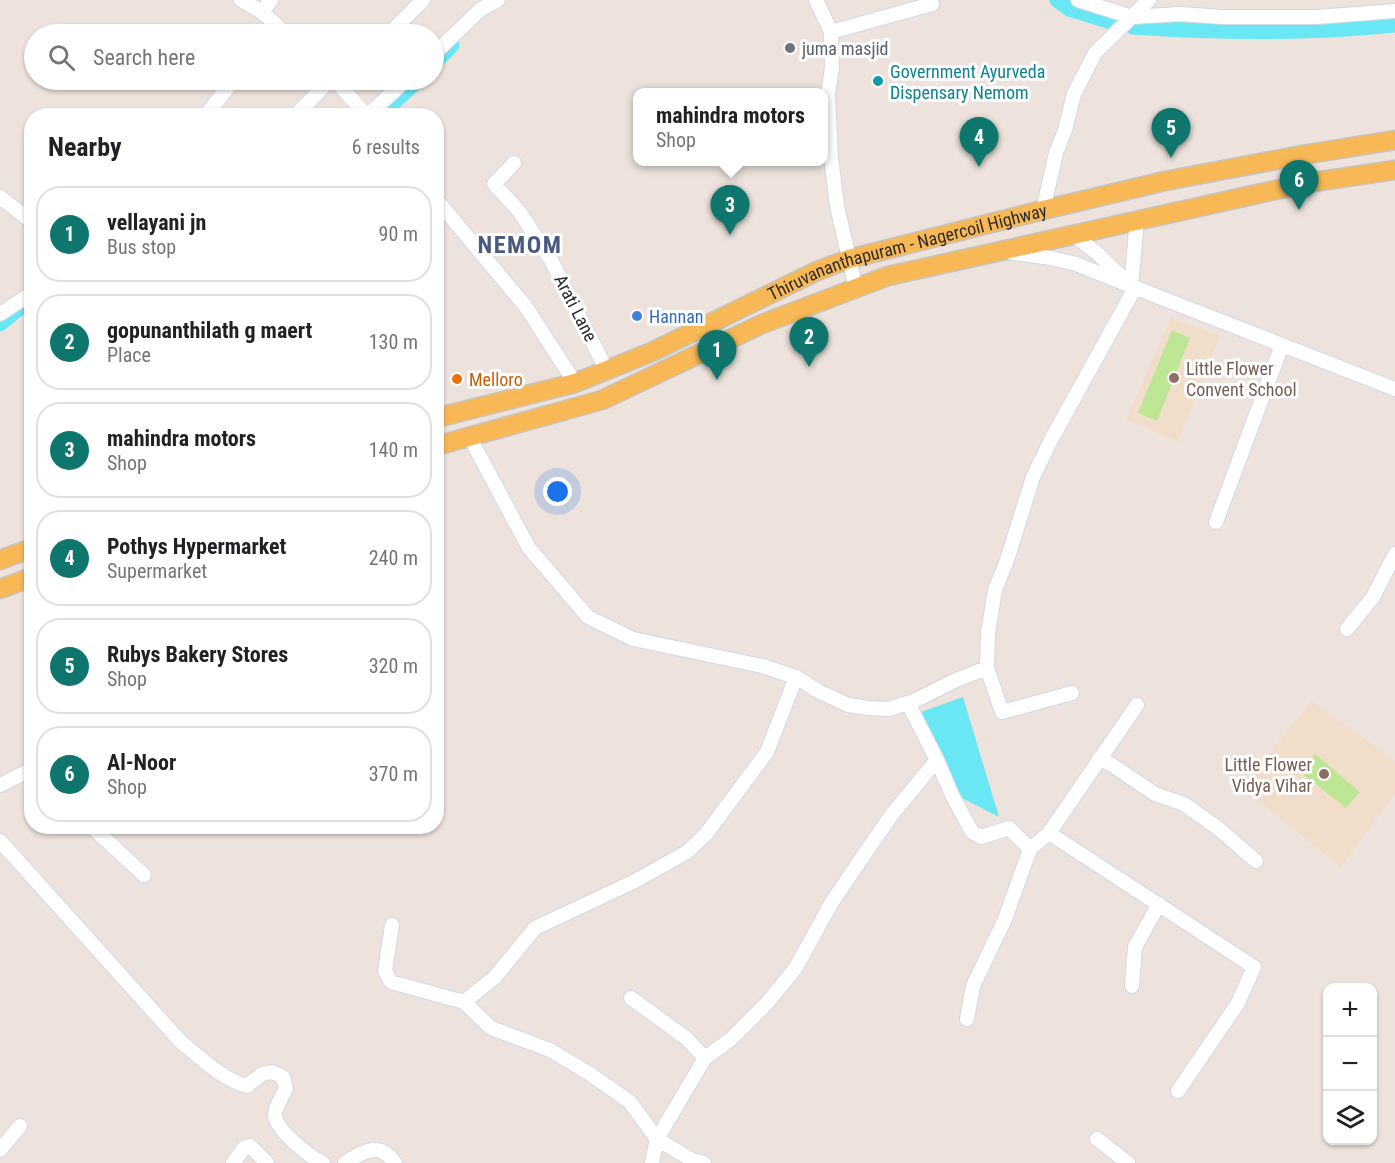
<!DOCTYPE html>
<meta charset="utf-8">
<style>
:root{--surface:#fff;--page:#f2f2f2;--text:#202124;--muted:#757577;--line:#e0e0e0;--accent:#0f766e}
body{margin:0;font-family:"Roboto Condensed",sans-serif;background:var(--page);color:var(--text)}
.controls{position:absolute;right:18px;bottom:18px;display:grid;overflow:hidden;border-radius:12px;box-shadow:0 2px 4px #0004}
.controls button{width:54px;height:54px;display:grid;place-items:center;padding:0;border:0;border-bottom:2px solid var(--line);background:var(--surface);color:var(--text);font:30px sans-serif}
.you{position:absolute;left:558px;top:492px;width:21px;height:21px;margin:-15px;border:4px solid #fff;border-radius:50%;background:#1a73e8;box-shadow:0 0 0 9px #1a73e833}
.badge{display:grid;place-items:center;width:39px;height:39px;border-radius:50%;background:var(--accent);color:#fff;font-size:20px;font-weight:700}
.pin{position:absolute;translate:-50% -50px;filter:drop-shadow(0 2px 3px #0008)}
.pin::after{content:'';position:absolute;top:32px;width:21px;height:18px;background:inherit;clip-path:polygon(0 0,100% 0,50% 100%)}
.popup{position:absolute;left:633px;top:88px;width:195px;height:78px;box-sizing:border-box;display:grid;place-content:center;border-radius:12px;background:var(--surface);filter:drop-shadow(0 2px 4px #0005);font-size:20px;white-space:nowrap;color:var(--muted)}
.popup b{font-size:22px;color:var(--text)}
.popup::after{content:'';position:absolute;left:50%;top:100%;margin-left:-12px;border:12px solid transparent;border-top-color:var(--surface)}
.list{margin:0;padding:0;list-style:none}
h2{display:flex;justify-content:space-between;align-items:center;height:78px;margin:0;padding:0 24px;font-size:26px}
h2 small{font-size:20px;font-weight:400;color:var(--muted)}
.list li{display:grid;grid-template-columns:39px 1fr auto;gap:18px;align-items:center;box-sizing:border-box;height:96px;margin:0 12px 12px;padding:0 12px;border:2px solid var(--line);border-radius:24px}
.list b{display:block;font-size:22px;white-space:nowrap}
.list p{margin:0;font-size:20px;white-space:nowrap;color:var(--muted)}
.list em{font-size:20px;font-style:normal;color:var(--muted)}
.icon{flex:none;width:33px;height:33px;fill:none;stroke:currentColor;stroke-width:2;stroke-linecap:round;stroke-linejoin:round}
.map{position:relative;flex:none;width:1395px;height:1163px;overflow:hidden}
.search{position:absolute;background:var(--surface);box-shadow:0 2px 4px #0004;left:24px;top:24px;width:420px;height:66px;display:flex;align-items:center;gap:15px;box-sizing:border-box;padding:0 21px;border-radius:33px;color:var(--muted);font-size:22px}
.panel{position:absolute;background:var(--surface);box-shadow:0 2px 4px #0004;left:24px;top:108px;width:420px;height:726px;border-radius:24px}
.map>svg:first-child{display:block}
.education{fill:#f0ddca}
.green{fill:#bee795}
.water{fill:#69e7f5}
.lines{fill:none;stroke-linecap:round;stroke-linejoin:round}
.canal{stroke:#69e7f5;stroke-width:15}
.minor-casing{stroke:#d1d8e4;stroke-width:16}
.major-casing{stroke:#c4c4c4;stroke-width:21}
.minor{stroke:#fff;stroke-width:14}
.major{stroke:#f8b856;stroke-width:18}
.worship-dot{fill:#6b7280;stroke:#fff;stroke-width:2}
.culture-dot{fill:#0f9aa8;stroke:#fff;stroke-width:2}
.shop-dot{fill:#3f7fe0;stroke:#fff;stroke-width:2}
.education-dot{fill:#8d6e63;stroke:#fff;stroke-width:2}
.food-dot{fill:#e8710a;stroke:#fff;stroke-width:2}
.labels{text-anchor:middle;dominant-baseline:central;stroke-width:6;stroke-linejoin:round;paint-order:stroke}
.worship-label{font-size:18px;fill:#5b616d;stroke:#fff;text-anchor:start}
.culture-label{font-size:18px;fill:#0d838f;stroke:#fff;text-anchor:start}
.street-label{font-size:18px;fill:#2b2b2b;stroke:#fff}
.shop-label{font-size:18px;fill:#366cbe;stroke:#fff;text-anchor:start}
.education-label{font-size:18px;fill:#785e54;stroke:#fff;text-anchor:start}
.food-label{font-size:18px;fill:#c56008;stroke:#fff;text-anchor:start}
.district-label{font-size:24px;font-weight:bold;letter-spacing:1.5px;fill:#485b7e;stroke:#fff}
</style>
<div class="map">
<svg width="1395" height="1163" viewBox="0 0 1395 1163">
<rect width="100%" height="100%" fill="#ede3dc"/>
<path class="education" d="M1171,318L1220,336L1178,442L1126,419Z
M1312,701L1395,761V794L1341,867L1242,787Z"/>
<path class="green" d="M1172,330L1190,338L1157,421L1138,413Z
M1315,754L1360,792L1346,808L1301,773Z"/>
<path class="water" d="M963,697L999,817L960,797L921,712Z"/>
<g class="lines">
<path class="canal" d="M1057,0L1069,9L1118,24
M1133,27C1220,33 1308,34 1395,25
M434,64L452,45
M383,112L419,80
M0,324L26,303"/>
<defs>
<path id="minor" d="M241,0L262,12L286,34
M816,0L831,32L832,67L828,94L831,157L837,206L856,289
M1078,0L1132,17L1180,14L1222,17H1317L1395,11
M262,12L271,0
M831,32L932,4
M389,34L423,0
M434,54L481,9L498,0
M335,80L367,116L406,80
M205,116L234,80
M295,116L330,80
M514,163L494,184L519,211L551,260L607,371
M0,197L32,222
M436,199L526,307L575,383
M1043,210L1056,153L1065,130L1074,94L1095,53L1149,0
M1075,236L1097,253L1131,286L1395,389
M1007,252L1051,258L1076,264L1131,286L1137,220
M0,314L32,293
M470,438L529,548L588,617L633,639L762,666L796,677L818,691L848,705L868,708L889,709L914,701L956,680L987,668
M1216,522L1282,345
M1347,629L1373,597L1395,554
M1072,693L1002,712L987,668L988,633L995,590L1007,560L1033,477L1052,438L1135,288
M908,703L937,760L952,795L972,832L981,837L1009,828L1030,849L1049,833L1137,705
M1099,759L1109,763L1155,794L1184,804L1219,829L1256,861
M0,785L30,770L32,772
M91,826L144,875
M1049,833L1254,967L1238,1003L1178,1091
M0,841L180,1041C200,1057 221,1079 247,1086L262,1074L272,1072L283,1077L286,1088C283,1096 275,1106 275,1114C274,1129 310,1157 323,1163
M392,925L385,971L391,982L464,1002
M1132,986L1135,947L1159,904
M631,998L686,1038L705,1058L731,1039L767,1003L795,969L832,902L870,846L893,813L937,760
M967,1019L973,986L1005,919L1030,849
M705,1058L657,1139L630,1102L590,1074L550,1050L491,1028L464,1002L495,977L535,928L635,881L687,852L706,834L767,752L796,677
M1097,1139L1128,1163
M0,1150L20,1126
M233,1163L244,1148L250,1146L267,1163
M345,1163C363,1151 380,1141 395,1163
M652,1163L657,1139L692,1160L704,1163"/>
<g id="major">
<path id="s1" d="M436,418L575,383L654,351L817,271L849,259L1043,210L1165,181L1302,155L1395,140"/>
<path d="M436,446L602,400L762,324L888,276L1307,183L1395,170"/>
<path d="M0,560L32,548"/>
<path d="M0,589L32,577"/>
</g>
</defs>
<use href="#minor" class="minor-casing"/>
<use href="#major" class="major-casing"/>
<use href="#minor" class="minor"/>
<use href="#major" class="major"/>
</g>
<circle class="worship-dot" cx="790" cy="48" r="6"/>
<circle class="culture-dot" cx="878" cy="81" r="6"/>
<circle class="shop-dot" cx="637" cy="316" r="6"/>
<g class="education-dot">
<circle cx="1174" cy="378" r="6"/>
<circle cx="1324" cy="774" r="6"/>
</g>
<circle class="food-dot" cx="457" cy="379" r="6"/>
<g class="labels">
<g class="worship-label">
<text x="802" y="48">juma masjid</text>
</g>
<g class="culture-label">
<text x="890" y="71">Government Ayurveda<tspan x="890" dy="21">Dispensary Nemom</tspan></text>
</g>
<g class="street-label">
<text stroke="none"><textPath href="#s1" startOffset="502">Thiruvananthapuram - Nagercoil Highway</textPath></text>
<text transform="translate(576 308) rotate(63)">Arati Lane</text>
</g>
<g class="shop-label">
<text x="649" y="316">Hannan</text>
</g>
<g class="education-label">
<text x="1186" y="368">Little Flower<tspan x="1186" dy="21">Convent School</tspan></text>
<text x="1312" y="764" text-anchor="end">Little Flower<tspan x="1312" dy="21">Vidya Vihar</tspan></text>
</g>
<g class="food-label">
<text x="469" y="379">Melloro</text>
</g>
<g class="district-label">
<text x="520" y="245">NEMOM</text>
</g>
</g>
</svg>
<div class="controls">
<button>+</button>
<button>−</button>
<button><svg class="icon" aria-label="layers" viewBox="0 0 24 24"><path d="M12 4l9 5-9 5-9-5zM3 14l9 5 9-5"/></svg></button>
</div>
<div class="you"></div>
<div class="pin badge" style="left:717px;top:380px">1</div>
<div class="pin badge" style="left:809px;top:367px">2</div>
<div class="pin badge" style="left:730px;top:235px">3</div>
<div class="popup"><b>mahindra motors</b>Shop</div>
<div class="pin badge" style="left:979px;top:167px">4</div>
<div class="pin badge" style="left:1171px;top:158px">5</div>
<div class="pin badge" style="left:1299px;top:210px">6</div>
<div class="search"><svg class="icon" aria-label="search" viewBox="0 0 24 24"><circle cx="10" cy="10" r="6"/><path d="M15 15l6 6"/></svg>Search here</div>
<section class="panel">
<h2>Nearby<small>6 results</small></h2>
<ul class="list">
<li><span class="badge">1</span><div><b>vellayani jn</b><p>Bus stop</p></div><em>90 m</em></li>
<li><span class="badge">2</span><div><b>gopunanthilath g maert</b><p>Place</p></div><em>130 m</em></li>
<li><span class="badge">3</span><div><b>mahindra motors</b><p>Shop</p></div><em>140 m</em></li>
<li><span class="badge">4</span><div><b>Pothys Hypermarket</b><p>Supermarket</p></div><em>240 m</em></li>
<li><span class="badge">5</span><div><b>Rubys Bakery Stores</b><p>Shop</p></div><em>320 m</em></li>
<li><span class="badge">6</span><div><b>Al-Noor</b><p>Shop</p></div><em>370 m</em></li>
</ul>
</section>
</div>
